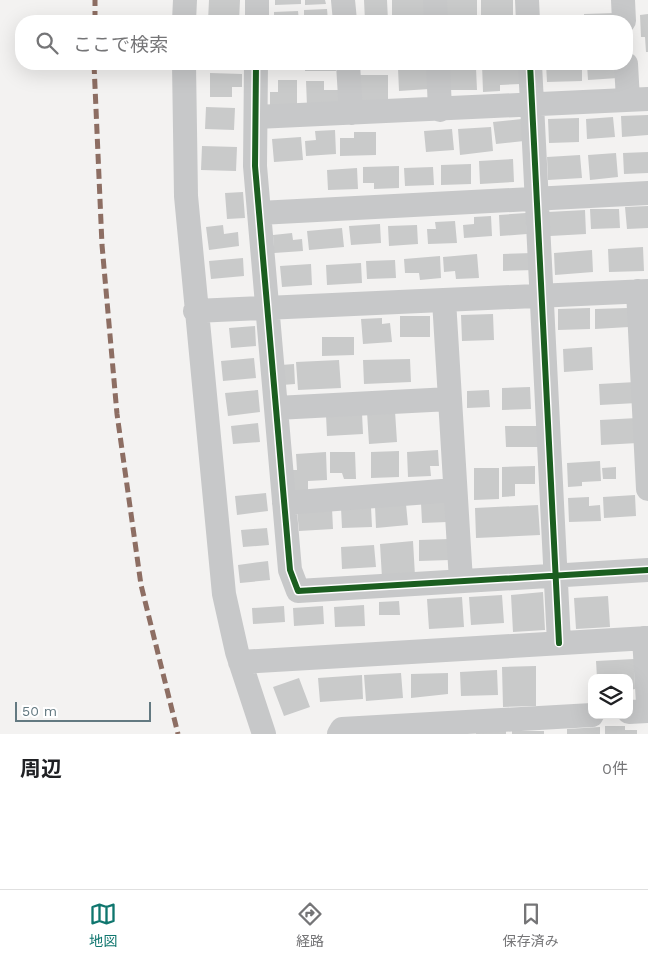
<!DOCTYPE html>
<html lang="ja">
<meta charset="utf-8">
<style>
:root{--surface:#fff;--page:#f2f2f2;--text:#202124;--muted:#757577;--line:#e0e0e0;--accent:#0f766e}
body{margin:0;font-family:"Work Sans","Noto Sans JP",sans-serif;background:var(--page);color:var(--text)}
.controls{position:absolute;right:15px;bottom:15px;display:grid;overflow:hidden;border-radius:10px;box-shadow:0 5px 20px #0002}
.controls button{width:45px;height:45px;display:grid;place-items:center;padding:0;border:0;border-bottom:1px solid var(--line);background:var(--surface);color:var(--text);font:25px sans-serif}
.scale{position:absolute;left:15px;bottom:12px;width:136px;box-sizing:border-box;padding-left:5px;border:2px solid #637981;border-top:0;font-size:14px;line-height:18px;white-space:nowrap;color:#637981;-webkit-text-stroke:4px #fff;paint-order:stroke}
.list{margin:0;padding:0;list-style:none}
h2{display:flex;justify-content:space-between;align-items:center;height:65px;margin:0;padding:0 20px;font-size:21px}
h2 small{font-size:16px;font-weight:400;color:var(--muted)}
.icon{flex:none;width:28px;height:28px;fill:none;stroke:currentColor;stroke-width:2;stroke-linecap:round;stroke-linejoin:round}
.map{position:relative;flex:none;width:648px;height:734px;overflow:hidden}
.search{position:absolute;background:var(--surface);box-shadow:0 5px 20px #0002;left:15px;right:15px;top:15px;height:55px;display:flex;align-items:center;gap:12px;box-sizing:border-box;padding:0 18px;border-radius:20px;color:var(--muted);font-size:19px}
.sheet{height:155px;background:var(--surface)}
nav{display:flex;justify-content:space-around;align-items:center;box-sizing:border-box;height:70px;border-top:1px solid var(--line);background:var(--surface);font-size:14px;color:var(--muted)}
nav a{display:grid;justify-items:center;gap:2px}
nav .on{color:var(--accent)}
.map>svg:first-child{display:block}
.building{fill:#c9caca}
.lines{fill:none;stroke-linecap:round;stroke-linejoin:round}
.minor{stroke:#c7c8c9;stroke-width:24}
.quiet{stroke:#8d6e63;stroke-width:5;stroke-dasharray:10 5;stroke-linecap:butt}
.cycleway-casing{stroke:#fff;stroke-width:9}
.cycleway{stroke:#1b5e20;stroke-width:6}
</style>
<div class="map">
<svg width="648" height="734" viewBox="0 0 648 734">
<rect width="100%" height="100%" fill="#f3f2f1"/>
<path class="building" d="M209,0H240L239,21H208Z
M275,0H301V4L275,5Z
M305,0H325L326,4L305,5Z
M364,0H387L388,21H365Z
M392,0H424L425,18L392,19Z
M444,0H477V17L444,18Z
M481,0H513V18H481Z
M327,9L328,21H304V10Z
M298,11L299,21H274V12Z
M615,13V21H584V14Z
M648,14V52H646L645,37H641L640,15Z
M552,17H581V21H552Z
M269,64H298V68L269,69Z
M305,64H335L336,71H305Z
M482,64H520V84L500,85V91L483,92Z
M546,64H582V81L547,82Z
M587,64H617L618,78L588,80Z
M428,66L429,89L399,91L398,68Z
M448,68H476L477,90H448Z
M210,73L242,74V87H232V97H210Z
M360,75H388V100H360Z
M278,80H297V107H270V92H278Z
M306,81H324V90H339V105L307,106Z
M206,107L235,108L234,130L205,129Z
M648,115V135L622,137L621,116Z
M613,117L615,137L587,139L586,119Z
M579,118V142L549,143L548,119Z
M522,119L524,141L496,144L493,122Z
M491,127L493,151L460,155L458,129Z
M452,129L454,150L426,152L424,131Z
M335,130L336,154L306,156L305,141L316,140L315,131Z
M354,132H376V155L340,156V138H354Z
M301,137L303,160L274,162L272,139Z
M202,146L237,147L236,171L201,170Z
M648,152V173L624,174L623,153Z
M616,153L618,177L590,180L588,155Z
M580,155L582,178L548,180L547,157Z
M513,159L514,182L480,184L479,161Z
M471,164V184L441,185V165Z
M399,166V188L374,189V183H363V167Z
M433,167L434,185L405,186L404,168Z
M357,168L358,189L328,190L327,170Z
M243,192L245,218L227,219L225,193Z
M648,206V228L627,229L625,207Z
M590,209H619L620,228L591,229Z
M585,210L586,234L550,236L548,212Z
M526,213L527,234L500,236L499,215Z
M491,216L492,236L464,238L463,225L474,224V217Z
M455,221L457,243L428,244L427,229H436L435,222Z
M380,224L381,243L351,245L349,226Z
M223,225L224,234L238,232L239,246L209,250L206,227Z
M417,225L418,244L389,246L388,226Z
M342,228L344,247L309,250L307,231Z
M292,233L293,240L302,239L303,251L274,253L273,235Z
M643,247L644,271L609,272L608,249Z
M592,250L593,272L555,275L554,253Z
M533,253L534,270L503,271V254Z
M477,254L479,278L456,279L455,271L444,272L443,257Z
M440,256L441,278L420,280L419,273H405L404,259Z
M243,258L244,276L211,279L209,261Z
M395,260L396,278L367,279L366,261Z
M361,263L362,283L327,285L326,265Z
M311,264L312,285L282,287L280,266Z
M590,308V329L558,330V309Z
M628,308L629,327L595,329V309Z
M493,314L494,340L462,341L461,315Z
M400,316H430V337H400Z
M382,318V324L390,323L392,342L363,344L361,319Z
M255,326L256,346L231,348L229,328Z
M322,337H354V355L322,356Z
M592,347L593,370L564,372L563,349Z
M254,358L256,378L223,381L221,361Z
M410,359L411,382L364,384L363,360Z
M339,360L341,388L298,390L296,362Z
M294,364L295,384L282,385L281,365Z
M636,382L637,403L600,405L599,384Z
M530,387L531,409L502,410V388Z
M258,390L260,412L228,416L225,393Z
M489,390L490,407L467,408V391Z
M395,411L397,442L369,444L367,412Z
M362,413L363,434L327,436L326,415Z
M637,418L638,443L601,445L600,420Z
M258,423L260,442L233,444L231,426Z
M505,426H539V447H506Z
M438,450L439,466H430L431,476L408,477L407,452Z
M399,451V477L371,478V452Z
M326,452L327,480L308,481V490H293L291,470H297L296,454Z
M330,452H355L356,479H344L342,473H330Z
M600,461L601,481L582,482V486L568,487L567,463Z
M535,466V484H515V496L502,497V467Z
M616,467V479H603L602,468Z
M474,468H499V499L474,500Z
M266,493L268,511L237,515L235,496Z
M635,495L636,516L604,518L603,497Z
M589,497V506L600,505L601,521L569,522L568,498Z
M446,502L447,522L422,523L421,503Z
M406,504L408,525L376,528L375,506Z
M538,505L540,535L476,538L475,508Z
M371,507L372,527L342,528L341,508Z
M332,508L333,529L299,531L297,510Z
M267,528L269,545L243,547L241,530Z
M450,539V560L419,561V540Z
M413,541L415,576L382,578L380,544Z
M374,545L376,567L342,569L341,547Z
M268,561L270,580L240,583L238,565Z
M543,592L545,630L513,632L511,595Z
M502,595L504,623L471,625L469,597Z
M608,596L610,627L576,629L574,598Z
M462,597L464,627L429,629L427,599Z
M399,601L400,615H379V602Z
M364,605L365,626L335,627L334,607Z
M284,606L285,622L253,624L252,608Z
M323,606L324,624L294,626L293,608Z
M634,659L635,689L629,690V678H597L596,661Z
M536,666V706L503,707L502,667Z
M497,670L498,695L461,696L460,672Z
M401,673L403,698L366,701L364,675Z
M448,673V694L411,698V674Z
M362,675L363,699L320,702L318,678Z
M299,678L310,707L284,716L273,687Z
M605,726H625V730H637V734H605Z
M600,727V734H567V729Z
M506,730V734H476V732Z
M512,731H544V734H512Z"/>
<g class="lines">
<path class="minor" d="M343,0L345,21
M435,0L436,21
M527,0L528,21
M623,0L624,21
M184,21L185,0
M257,21V0
M184,64L186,196L224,594L237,652L264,734
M256,64L255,166L290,570L298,591L648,570
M348,64L351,113
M438,64L440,110
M530,64L559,643
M626,64L628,100
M256,117L648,99
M259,213L648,193
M638,291L648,489
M444,300L461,581
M195,311L648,291
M276,408L450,399
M284,503L455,490
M644,638L648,703
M240,662L648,638
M629,712L648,711
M339,734L342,729L592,715"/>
<path class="quiet" d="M95,21V0
M94,64L102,245L117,414L141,585L178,734"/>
<defs>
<path id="cycleway" d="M256,64L255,166L290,570L298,591L648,570
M530,64L559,643"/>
</defs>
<use href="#cycleway" class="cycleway-casing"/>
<use href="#cycleway" class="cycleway"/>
</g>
</svg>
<div class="controls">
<button><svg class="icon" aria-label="layers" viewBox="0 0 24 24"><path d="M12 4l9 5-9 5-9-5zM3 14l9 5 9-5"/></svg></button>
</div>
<div class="scale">50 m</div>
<div class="search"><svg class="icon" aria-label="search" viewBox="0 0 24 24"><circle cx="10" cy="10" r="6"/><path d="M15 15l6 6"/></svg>ここで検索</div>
</div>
<section class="sheet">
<h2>周辺<small>0件</small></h2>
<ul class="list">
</ul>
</section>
<nav>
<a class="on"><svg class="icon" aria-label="map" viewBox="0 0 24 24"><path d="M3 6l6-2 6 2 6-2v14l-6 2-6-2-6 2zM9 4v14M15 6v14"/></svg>地図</a>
<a><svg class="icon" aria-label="directions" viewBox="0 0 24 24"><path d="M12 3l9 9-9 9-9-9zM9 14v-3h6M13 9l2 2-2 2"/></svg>経路</a>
<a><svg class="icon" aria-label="saved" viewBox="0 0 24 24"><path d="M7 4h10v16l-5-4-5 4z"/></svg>保存済み</a>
</nav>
